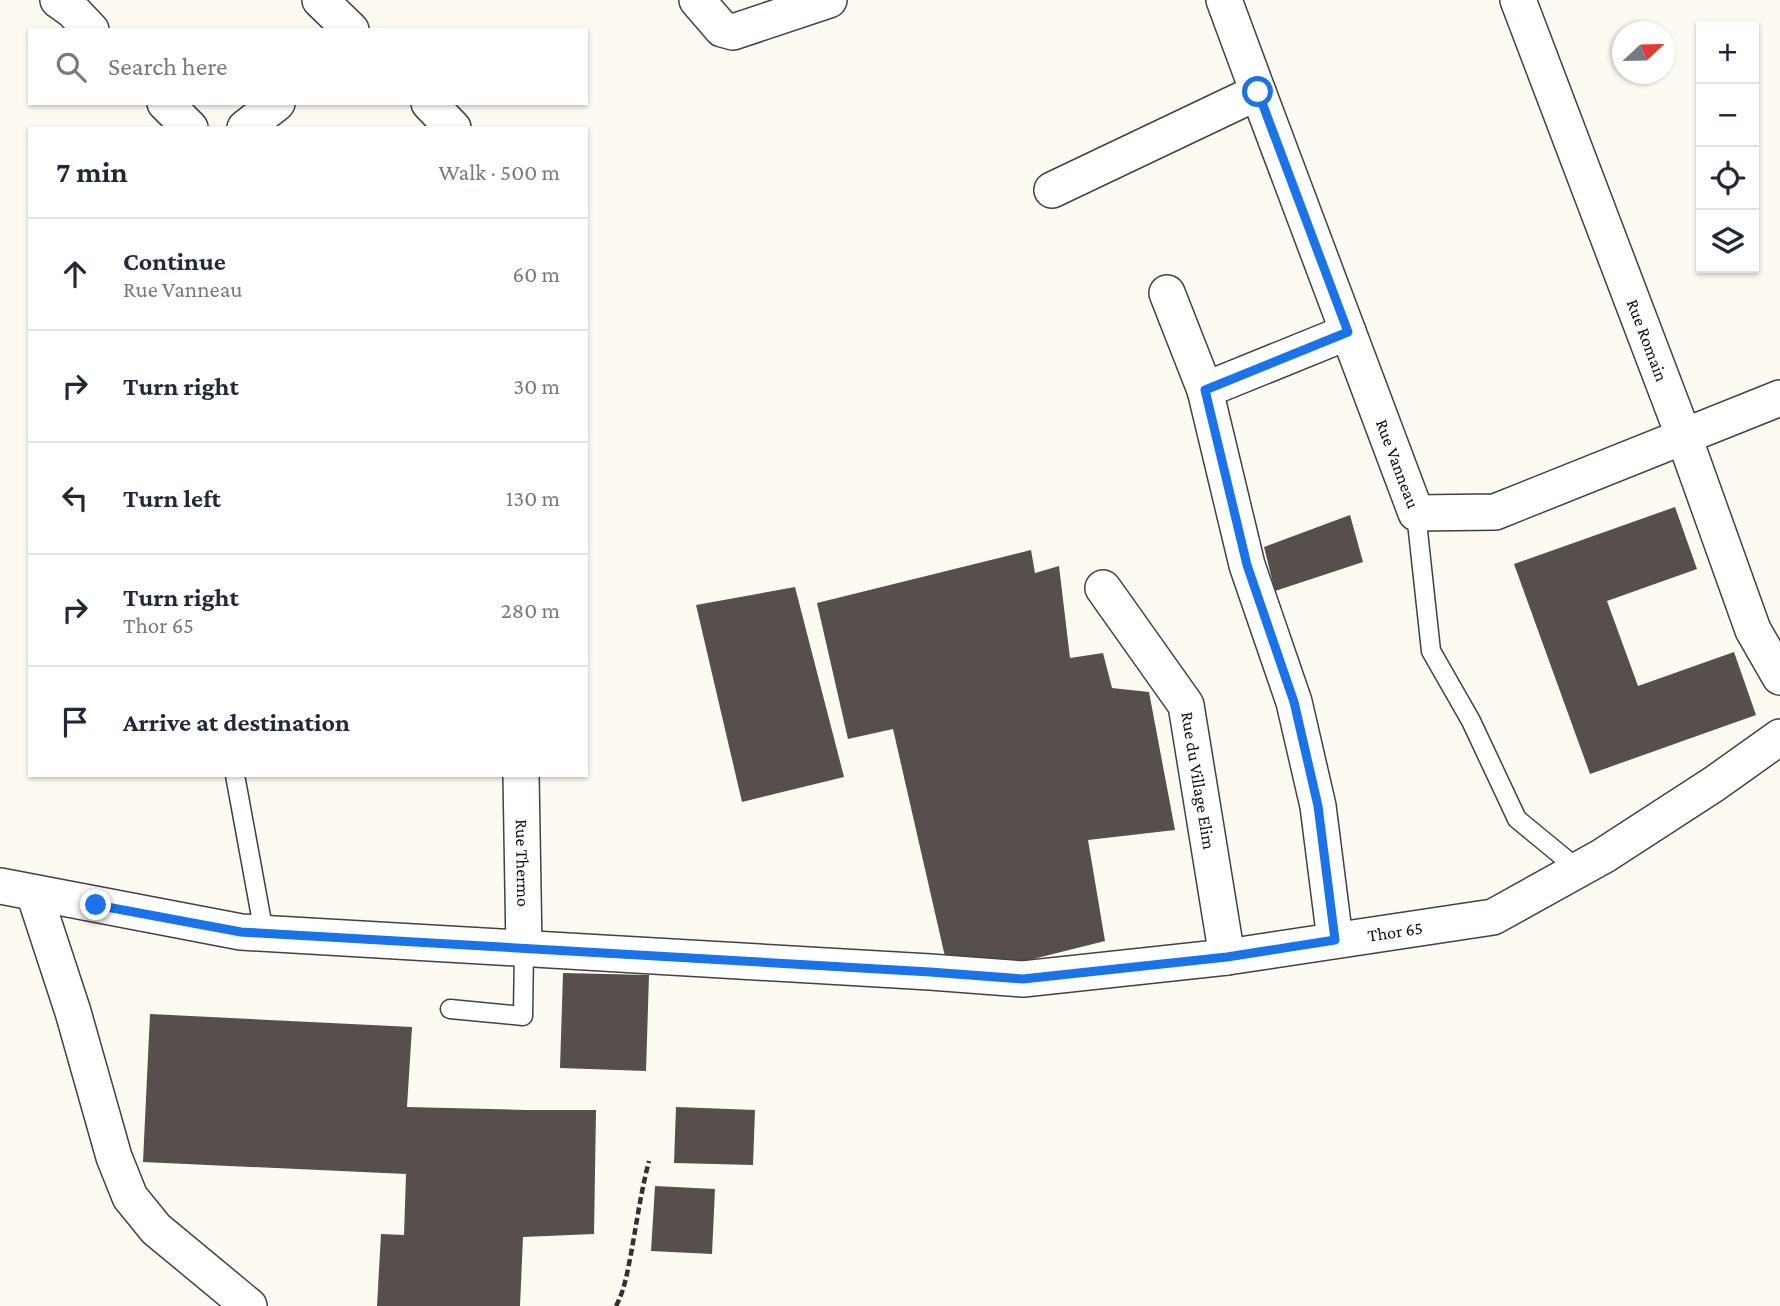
<!DOCTYPE html>
<meta charset="utf-8">
<style>
:root{--surface:#fff;--page:#f2f2f3;--text:#1f2937;--muted:#747a83;--line:#e0e1e3}
body{margin:0;font-family:"Crimson Pro",serif;background:var(--page);color:var(--text)}
.controls{position:absolute;right:21px;top:21px;display:grid;overflow:hidden;border-radius:0px;box-shadow:0 2px 5px #0004}
.controls button{width:63px;height:63px;display:grid;place-items:center;padding:0;border:0;border-bottom:2px solid var(--line);background:var(--surface);color:var(--text);font:35px sans-serif}
.compass{position:absolute;left:1612px;top:21px;width:63px;height:63px;border-radius:50%;background:var(--surface);box-shadow:0 2px 5px #0004;rotate:68deg}
.stop{position:absolute;width:21px;height:21px;margin:-16px;border:5px solid #1a73e8;border-radius:50%;background:#fff}
.stop.end{background:#1a73e8;border-color:#fff;box-shadow:0 2px 7px #0008}
.list{margin:0;padding:0;list-style:none}
h2{display:flex;justify-content:space-between;align-items:center;height:91px;margin:0;padding:0 28px;font-size:30px}
h2 small{font-size:23px;font-weight:400;color:var(--muted)}
.list li{display:grid;grid-template-columns:46px 1fr auto;gap:21px;align-items:center;box-sizing:border-box;height:112px;padding:0 28px;border-top:2px solid var(--line)}
.list b{display:block;font-size:26px;white-space:nowrap}
.list p{margin:0;font-size:23px;white-space:nowrap;color:var(--muted)}
.list em{font-size:23px;font-style:normal;color:var(--muted)}
.icon{flex:none;width:38px;height:38px;fill:none;stroke:currentColor;stroke-width:2;stroke-linecap:round;stroke-linejoin:round}
.map{position:relative;flex:none;width:1780px;height:1306px;overflow:hidden}
.search{position:absolute;background:var(--surface);box-shadow:0 2px 5px #0004;left:28px;top:28px;width:560px;height:77px;display:flex;align-items:center;gap:18px;box-sizing:border-box;padding:0 24px;border-radius:0px;color:var(--muted);font-size:26px}
.panel{position:absolute;background:var(--surface);box-shadow:0 2px 5px #0004;left:28px;top:126px;width:560px;height:651px;border-radius:0px}
.map>svg:first-child{display:block}
.building{fill:#564f4c}
.lines{fill:none;stroke-linecap:round;stroke-linejoin:round}
.service-casing{stroke:#424242;stroke-width:21}
.minor-casing{stroke:#424242;stroke-width:38}
.path{stroke:#313131;stroke-width:4.5;stroke-dasharray:7 3.5;stroke-linecap:butt}
.service{stroke:#fff;stroke-width:18}
.minor{stroke:#fff;stroke-width:35}
.route{stroke:#1a73e8;stroke-width:9}
.labels{text-anchor:middle;dominant-baseline:central;stroke-width:7;stroke-linejoin:round;paint-order:stroke}
.street-label{font-size:18px;fill:#0f0f0f;stroke:#fff}
</style>
<div class="map">
<svg width="1780" height="1306" viewBox="0 0 1780 1306">
<rect width="100%" height="100%" fill="#fdfaf2"/>
<path class="building" d="M1675,507L1697,569L1607,601L1638,686L1734,652L1756,715L1590,774L1514,564Z
M1350,515L1363,562L1275,591L1264,547Z
M1031,550L1035,573L1059,566L1070,658L1103,653L1112,688L1149,692L1175,830L1088,840L1105,941L1017,963L946,961L893,729L848,739L817,603Z
M795,587L844,777L742,802L696,605Z
M563,973L649,975L646,1071L560,1068Z
M150,1014L412,1027L407,1107L526,1110H596L594,1234L523,1237L520,1306H377L381,1234L404,1235L406,1174L143,1162Z
M676,1107L755,1110L753,1165L674,1163Z
M655,1186L715,1189L712,1254L651,1251Z"/>
<g class="lines">
<defs>
<path id="service" d="M1416,513L1431,651L1471,721L1517,819L1579,870
M235,775L264,933
M450,1009L523,1016L524,949"/>
<g id="minor">
<path d="M58,0L72,10L91,30"/>
<path d="M320,0L351,30"/>
<path d="M697,0L722,29L733,32L829,0"/>
<path id="s1" d="M1518,0L1684,437L1753,630L1780,677"/>
<path id="s2" d="M1258,92L1416,513L1495,512L1780,398"/>
<path d="M165,103L190,128"/>
<path d="M429,103L453,128"/>
<path d="M245,128L277,103"/>
<path d="M1052,190L1258,92L1224,0"/>
<path d="M1167,293L1205,390L1247,565L1294,702L1318,806L1335,940"/>
<path d="M1205,390L1348,332"/>
<path id="s3" d="M1103,588L1186,705L1227,957"/>
<path id="s4" d="M521,775L524,949"/>
<path id="s5" d="M0,886L241,932L930,972L1023,979L1227,957L1493,917L1603,856L1714,784L1780,737"/>
<path d="M34,893L73,1012L114,1157L130,1197L156,1229L249,1306"/>
</g>
</defs>
<use href="#service" class="service-casing"/>
<use href="#minor" class="minor-casing"/>
<path class="path" d="M616,1306C623,1293 626,1279 629,1264C636,1229 640,1195 649,1161"/>
<use href="#service" class="service"/>
<use href="#minor" class="minor"/>
</g>
<g class="lines">
<path class="route" d="M96,905L241,932L930,972L1023,979L1227,957L1335,940L1318,806L1294,702L1247,565L1205,390L1348,332L1258,92"/>
</g>
<g class="labels">
<g class="street-label">
<text stroke="none"><textPath href="#s1" startOffset="364">Rue Romain</textPath></text>
<text stroke="none"><textPath href="#s2" startOffset="397">Rue Vanneau</textPath></text>
<text stroke="none"><textPath href="#s3" startOffset="220">Rue du Village Elim</textPath></text>
<text stroke="none"><textPath href="#s4" startOffset="88">Rue Thermo</textPath></text>
<text stroke="none"><textPath href="#s5" startOffset="1404">Thor 65</textPath></text>
</g>
</g>
</svg>
<div class="controls">
<button>+</button>
<button>−</button>
<button><svg class="icon" aria-label="locate" viewBox="0 0 24 24"><circle cx="12" cy="12" r="6"/><path d="M12 2v4M12 18v4M2 12h4M18 12h4"/></svg></button>
<button><svg class="icon" aria-label="layers" viewBox="0 0 24 24"><path d="M12 4l9 5-9 5-9-5zM3 14l9 5 9-5"/></svg></button>
</div>
<svg class="compass" viewBox="-18 -18 36 36"><path d="M0-13l5 13h-10z" fill="#e53935"/><path d="M0 13l5-13h-10z" fill="#747a83"/></svg>
<div class="stop" style="left:1258px;top:92px"></div>
<div class="stop end" style="left:96px;top:905px"></div>
<div class="search"><svg class="icon" aria-label="search" viewBox="0 0 24 24"><circle cx="10" cy="10" r="6"/><path d="M15 15l6 6"/></svg>Search here</div>
<section class="panel">
<h2>7 min<small>Walk · 500 m</small></h2>
<ul class="list">
<li><svg class="icon" aria-label="ahead" viewBox="0 0 24 24"><path d="M12 20V5M6 11l6-6 6 6"/></svg><div><b>Continue</b><p>Rue Vanneau</p></div><em>60 m</em></li>
<li><svg class="icon" aria-label="right" viewBox="0 0 24 24"><path d="M7 20v-9h11M14 6l5 5-5 5"/></svg><div><b>Turn right</b></div><em>30 m</em></li>
<li><svg class="icon" aria-label="left" viewBox="0 0 24 24"><path d="M17 20v-9H6M10 6l-5 5 5 5"/></svg><div><b>Turn left</b></div><em>130 m</em></li>
<li><svg class="icon" aria-label="right" viewBox="0 0 24 24"><path d="M7 20v-9h11M14 6l5 5-5 5"/></svg><div><b>Turn right</b><p>Thor 65</p></div><em>280 m</em></li>
<li><svg class="icon" aria-label="arrive" viewBox="0 0 24 24"><path d="M6 21V4h12l-3 4 3 4H6"/></svg><div><b>Arrive at destination</b></div></li>
</ul>
</section>
</div>
